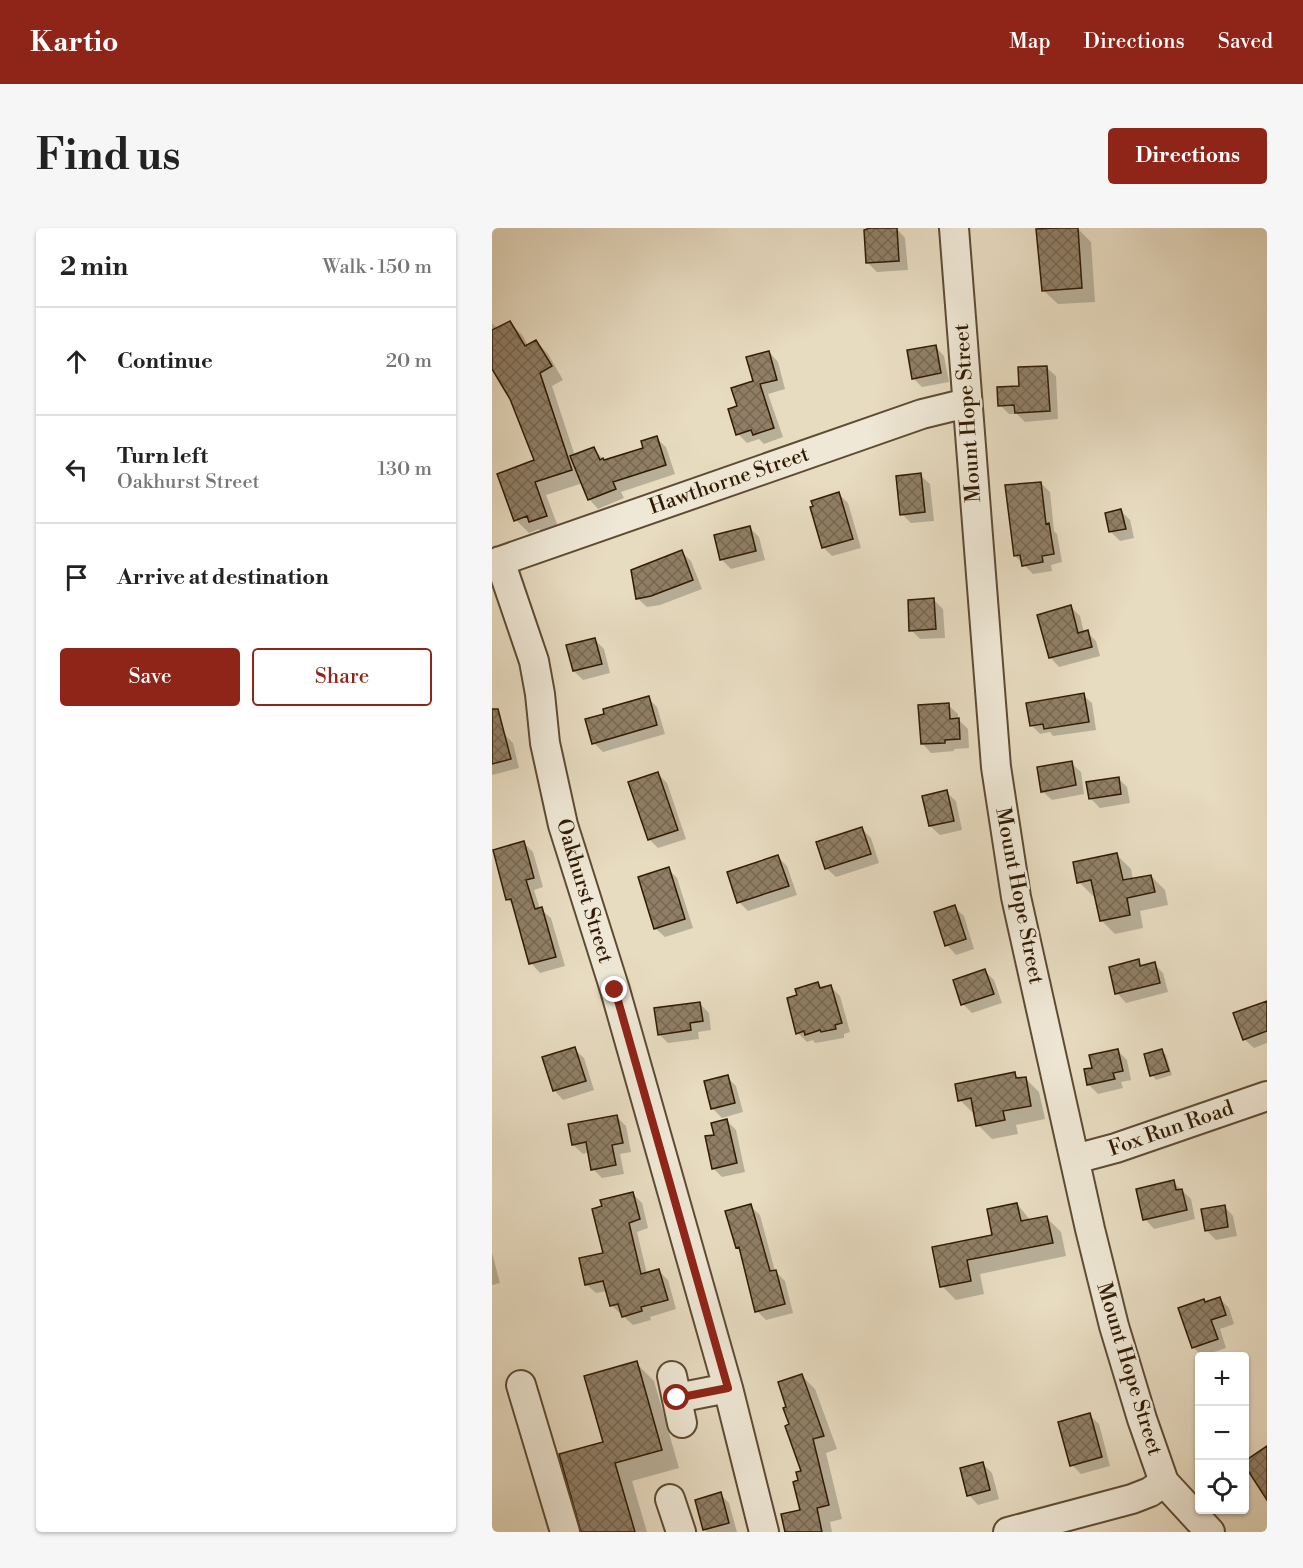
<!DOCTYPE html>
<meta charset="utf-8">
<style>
:root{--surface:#fff;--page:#f6f6f6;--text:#222;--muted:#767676;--line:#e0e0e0;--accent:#8f2418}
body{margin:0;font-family:"Libre Bodoni",serif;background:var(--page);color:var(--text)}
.controls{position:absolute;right:18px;bottom:18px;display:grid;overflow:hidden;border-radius:6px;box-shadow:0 2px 4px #0004}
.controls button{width:54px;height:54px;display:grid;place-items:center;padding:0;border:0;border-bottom:2px solid var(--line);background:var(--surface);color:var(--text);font:30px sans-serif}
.stop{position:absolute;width:18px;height:18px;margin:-14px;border:4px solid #8f2418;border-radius:50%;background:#fff}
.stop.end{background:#8f2418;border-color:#fff;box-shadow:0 2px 6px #0008}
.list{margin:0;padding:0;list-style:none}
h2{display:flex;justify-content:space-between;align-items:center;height:78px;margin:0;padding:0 24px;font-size:26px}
h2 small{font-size:20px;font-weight:400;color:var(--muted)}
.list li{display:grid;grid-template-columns:39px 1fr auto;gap:18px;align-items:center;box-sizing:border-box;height:108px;padding:0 24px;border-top:2px solid var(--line)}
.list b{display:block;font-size:22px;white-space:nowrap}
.list p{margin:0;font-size:20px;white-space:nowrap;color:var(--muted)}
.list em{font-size:20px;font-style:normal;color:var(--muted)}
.actions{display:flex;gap:12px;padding:18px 24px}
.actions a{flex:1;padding:14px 0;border:2px solid var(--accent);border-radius:6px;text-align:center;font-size:21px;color:var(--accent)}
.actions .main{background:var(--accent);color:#fff}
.icon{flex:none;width:33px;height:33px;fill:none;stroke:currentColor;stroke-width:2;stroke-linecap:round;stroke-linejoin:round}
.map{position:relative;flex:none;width:775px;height:1304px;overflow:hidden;border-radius:6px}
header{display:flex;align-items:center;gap:36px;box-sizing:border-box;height:84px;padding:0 30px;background:var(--accent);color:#fff}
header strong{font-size:28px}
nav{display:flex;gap:33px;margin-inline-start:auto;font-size:21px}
.intro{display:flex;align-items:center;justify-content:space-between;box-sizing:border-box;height:144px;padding:0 36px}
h1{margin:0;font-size:42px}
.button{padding:15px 27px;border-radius:6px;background:var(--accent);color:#fff;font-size:21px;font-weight:700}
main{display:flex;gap:36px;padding:0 36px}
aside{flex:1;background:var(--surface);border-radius:6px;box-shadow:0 2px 4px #0004}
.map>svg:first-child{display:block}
.shadow{fill:#0003}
.building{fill:url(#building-cross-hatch);stroke:#311b04;stroke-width:1.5}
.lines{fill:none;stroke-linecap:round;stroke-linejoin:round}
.minor-casing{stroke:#5e4b33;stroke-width:32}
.minor{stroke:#efe8d6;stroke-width:28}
.route{stroke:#8f2418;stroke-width:8}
.labels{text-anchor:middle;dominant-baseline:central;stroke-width:5;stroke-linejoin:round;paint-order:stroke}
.street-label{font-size:21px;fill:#311b04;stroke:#efe8d6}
</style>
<header>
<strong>Kartio</strong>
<nav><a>Map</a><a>Directions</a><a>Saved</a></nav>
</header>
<div class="intro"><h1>Find us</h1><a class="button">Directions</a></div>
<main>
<aside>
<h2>2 min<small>Walk · 150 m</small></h2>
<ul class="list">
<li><svg class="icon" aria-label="ahead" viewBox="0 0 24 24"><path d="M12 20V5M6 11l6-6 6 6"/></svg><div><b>Continue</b></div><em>20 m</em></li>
<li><svg class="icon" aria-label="left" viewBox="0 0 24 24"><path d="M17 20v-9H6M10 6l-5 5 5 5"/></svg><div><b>Turn left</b><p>Oakhurst Street</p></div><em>130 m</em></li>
<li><svg class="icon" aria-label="arrive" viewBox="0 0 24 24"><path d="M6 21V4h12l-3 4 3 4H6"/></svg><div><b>Arrive at destination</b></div></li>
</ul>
<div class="actions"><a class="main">Save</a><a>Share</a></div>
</aside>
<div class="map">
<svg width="775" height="1304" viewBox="0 0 775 1304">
<defs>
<pattern id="building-cross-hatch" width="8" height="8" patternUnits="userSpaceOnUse" patternTransform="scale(1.5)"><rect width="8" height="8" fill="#907f66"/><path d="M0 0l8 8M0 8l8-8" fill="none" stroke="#766752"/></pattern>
</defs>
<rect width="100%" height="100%" fill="#e7dbc0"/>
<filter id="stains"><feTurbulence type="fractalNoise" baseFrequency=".00333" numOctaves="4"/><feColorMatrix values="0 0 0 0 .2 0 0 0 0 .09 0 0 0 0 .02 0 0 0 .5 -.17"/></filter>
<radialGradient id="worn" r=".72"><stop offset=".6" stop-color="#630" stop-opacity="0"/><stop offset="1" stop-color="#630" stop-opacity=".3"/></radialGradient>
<path class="shadow" d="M404,0L413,10L416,42L385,44L376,35Z
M585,0L599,14L603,74L566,76L552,63Z
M0,95L6,101L18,95L31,108L36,118L44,113L56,126L71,152L60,158L83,228L102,220L113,234L153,221L164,210L174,219L183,246L129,264L132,270L106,281L97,271L91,255L54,267L67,301L52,306L47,301L37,305L24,292L44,233L19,171L0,138Z
M443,118L452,128L457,154L430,159L421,150Z
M277,124L286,134L293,161L276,166L291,209L272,216L267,211L255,215L246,206L262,154Z
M554,139L564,148L566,191L533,194L525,186H517L508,177Z
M428,247L438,256L442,293L419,295L410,286Z
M549,255L558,264L562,303L565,306L570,334L559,337L560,343L541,346L523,328Z
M347,266L356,275L369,320L340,328L331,319Z
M629,283L638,292L642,310L628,313L619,304L615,286Z
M258,300L267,309L273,332L239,341L230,332L224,308Z
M190,324L199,333L210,361L168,377L155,379L145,370Z
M442,372L451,381L453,410L428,411L419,402Z
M579,379L588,388L592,405L595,404L604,413L608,428L567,439L558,429Z
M103,412L112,421L118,445L91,452L82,443Z
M591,467L600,475L604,502L561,508L558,504L548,506L540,498Z
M156,470L165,479L173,506L111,524L102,515L114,487Z
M456,477L466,486V491L476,501L477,520L462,521V523L439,525L430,515Z
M12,506L21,515L27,540L0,547V509Z
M579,535L589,544L592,566L560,572L550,563Z
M166,546L175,555L194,611L166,620L157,611Z
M626,550L635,559L638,575L608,580L599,571Z
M454,564L464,573L470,602L448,607L438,598Z
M370,601L379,610L387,635L344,649L334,640Z
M32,615L41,624L51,659L42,662L48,681L59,690L73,738L48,745L39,735L23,679L16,672L2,623Z
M625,627L639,641L641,652L659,648L673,662L676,677L648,683L651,700L623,706L609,692L604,667L601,668L587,654Z
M286,629L295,638L305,667L256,683L247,674Z
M176,641L185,650L201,700L173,709L163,700Z
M462,679L472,688L482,721L464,727L455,717Z
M646,733L652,738L662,736L671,745L676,764L634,775L625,765Z
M493,743L502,752L510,775L480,785L471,776Z
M326,756L331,761L339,759L348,768L358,804L352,806V810L323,815L321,812L315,814L306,805Z
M775,774V815L762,820L752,811Z
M208,776L217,785L219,802L206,804L207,811L176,815L167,806Z
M82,821L92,830L102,862L71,872L62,862Z
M626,823L635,832L639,852L629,854L631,860L606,866L597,857L594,843L602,841Z
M670,823L674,827L680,847L664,852L660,847Z
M522,845L528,851L533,850L547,864L553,891L524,897L526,906L500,911L486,897L484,886H482L468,872Z
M235,849L244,858L251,884L230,890L220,880Z
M125,889L134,898L139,924L128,926L132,946L110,950L101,941L97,924L91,926L81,917Z
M235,893L244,902L253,944L230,949L221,940L223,908Z
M681,954L699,971L703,991L662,1001L653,991Z
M141,966L150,975L156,1000L145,1004L155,1046L167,1043L176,1052L184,1081L158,1089L159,1092L141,1097L120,1078L115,1063L104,1065L94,1056L113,1026Z
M525,976L539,993L555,990L569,1004L574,1028L488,1046L492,1066L464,1072L450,1058L442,1020L502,1008Z
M258,978L268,987L283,1043L293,1053L301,1085L274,1092L265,1083L250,1024L245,1020Z
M732,978L741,988L745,1008L724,1012L714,1002Z
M0,1025L8,1055L0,1057Z
M728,1071L737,1080L742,1096L728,1101L734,1120L710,1128L701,1119L712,1073L715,1075Z
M144,1135L162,1153L187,1240L140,1253L155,1304H90L112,1215Z
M309,1147L323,1161L345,1221L334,1225L350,1291L338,1294L340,1304H295L310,1283L308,1253L311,1244L296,1179Z
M597,1187L607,1196L618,1238L589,1246L580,1237Z
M491,1236L500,1245L507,1271L486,1277L477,1267Z
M228,1266L237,1275L245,1304H215L212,1301Z"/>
<path class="building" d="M378,0H405L407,33L374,35L372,2Z
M563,0H586L590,60L550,63L544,1Z
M18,93L33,118L44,112L60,138L48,145L80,242L43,254L55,288L37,294L35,288L22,293L5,246L42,232L18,171L0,141V102Z
M444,117L449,145L420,151L415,122Z
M277,123L285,152L268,156L282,200L261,207L259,202L244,207L236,181L245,178L239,160L261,153L254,129Z
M555,138L558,183L523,185L522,177L506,178L505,159L527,158L526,139Z
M165,208L174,237L121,254L124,261L96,272L78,228L102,219L108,232L111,230L112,232L151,220L149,213Z
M429,245L433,284L408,287L404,248Z
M549,254L554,296L557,295L562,326L550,328L551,334L530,338L528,327L522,328L513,257Z
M347,264L361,311L330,320L318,279L321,278L319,273Z
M629,281L634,301L617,304L613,285Z
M258,298L264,323L228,332L222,307Z
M190,322L201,352L159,368L144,371L139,342Z
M442,370L444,401L417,403L416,372Z
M579,377L586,405L596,402L600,419L557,430L545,387Z
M103,410L110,436L81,443L74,417Z
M592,465L597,494L552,501L551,496L538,498L534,475Z
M157,468L165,497L100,516L93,491L112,486L111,481Z
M457,475L458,491L467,490L468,511L453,512V515L429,516L426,477Z
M0,481H6L19,531L0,536Z
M580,533L584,557L549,564L545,539Z
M166,544L186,602L156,612L136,554Z
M627,549L629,566L597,571L594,554Z
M455,562L462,593L437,598L430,568Z
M370,599L379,626L333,641L324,614Z
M32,613L42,650L34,652L43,681L50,679L64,729L37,736L19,671L14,672L1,622Z
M625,625L631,652L659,647L663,664L635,670L638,687L608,693L599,652L585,655L581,634Z
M286,627L297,658L245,675L235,644Z
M177,639L193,691L162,701L146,649Z
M463,677L474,711L453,718L442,684Z
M647,731L648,738L663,734L668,755L623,766L617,739Z
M493,741L502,766L469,777L461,752Z
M326,754L328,760L339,757L350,795L343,797L344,801L329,804L328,802L313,807L312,803L304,806L295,770L305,767L303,761Z
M775,773V803L751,812L741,785Z
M208,774L211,793L198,795L199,802L166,807L162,780Z
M83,819L94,853L61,863L50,829Z
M626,821L631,843L621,845L623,851L595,857L592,841L600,840L597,827Z
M670,821L677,843L658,848L652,826Z
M523,844L524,850L534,849L539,878L511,883L513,892L484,898L479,870L466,873L463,856Z
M236,847L243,875L219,881L212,853Z
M125,887L131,915L120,917L124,937L99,942L94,914L80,917L76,896Z
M235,891L245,935L220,941L213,908L222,907L219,895Z
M682,952L684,962L690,961L695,982L651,992L644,961Z
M141,964L148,991L137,995L149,1046L167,1041L176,1072L149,1079L150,1083L130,1089L126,1076L118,1078L111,1053L93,1057L87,1030L111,1025L100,981L110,978L108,972Z
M525,975L529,993L555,988L561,1015L475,1032L479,1053L448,1059L440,1019L500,1007L495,981Z
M259,976L278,1043L284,1042L293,1076L263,1084L247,1019L244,1020L233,983Z
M733,977L736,999L713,1003L709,981Z
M728,1069L734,1087L719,1092L726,1111L700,1120L686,1080L712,1071L713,1074Z
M145,1133L170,1222L123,1235L143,1304H89L67,1226L111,1214L92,1148Z
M310,1146L332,1208L321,1211L337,1277L325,1280L330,1304H293L289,1286L308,1282L301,1254L306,1252L304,1244L309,1243L293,1198L297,1196L291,1180L294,1179L286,1154Z
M598,1185L610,1229L578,1238L566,1194Z
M775,1218V1272L753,1238V1233Z
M491,1234L498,1262L475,1268L468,1240Z
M229,1264L237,1295L211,1302L203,1272Z"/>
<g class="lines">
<defs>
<path id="minor" d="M462,0L504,539L524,669L598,1001L622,1098L650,1191L672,1254L718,1304
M8,333L42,433L48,466L53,515L71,597L123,762L236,1160L272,1304
M0,336L430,186L475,175
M583,931L624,920L775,868
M180,1148L190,1195
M29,1157L73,1304
M185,1170L236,1160
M178,1271L189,1304
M516,1304L640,1271L658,1264L672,1254"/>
</defs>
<use href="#minor" class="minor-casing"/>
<use href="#minor" class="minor"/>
</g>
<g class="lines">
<path class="route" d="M123,762L236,1160L185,1170"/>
</g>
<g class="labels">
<g class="street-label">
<text transform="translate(476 185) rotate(-94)">Mount Hope Street</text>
<text transform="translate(237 253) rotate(-19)">Hawthorne Street</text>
<text transform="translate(92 663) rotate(73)">Oakhurst Street</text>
<text transform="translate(527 668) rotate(79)">Mount Hope Street</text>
<text transform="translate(679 901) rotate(-19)">Fox Run Road</text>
<text transform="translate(637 1141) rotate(73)">Mount Hope Street</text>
</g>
</g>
<rect width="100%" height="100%" filter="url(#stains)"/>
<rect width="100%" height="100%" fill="url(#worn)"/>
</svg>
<div class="controls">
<button>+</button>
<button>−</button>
<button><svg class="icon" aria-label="locate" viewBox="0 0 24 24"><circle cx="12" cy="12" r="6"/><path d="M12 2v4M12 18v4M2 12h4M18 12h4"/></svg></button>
</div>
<div class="stop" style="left:185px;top:1170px"></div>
<div class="stop end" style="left:123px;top:762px"></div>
</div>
</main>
